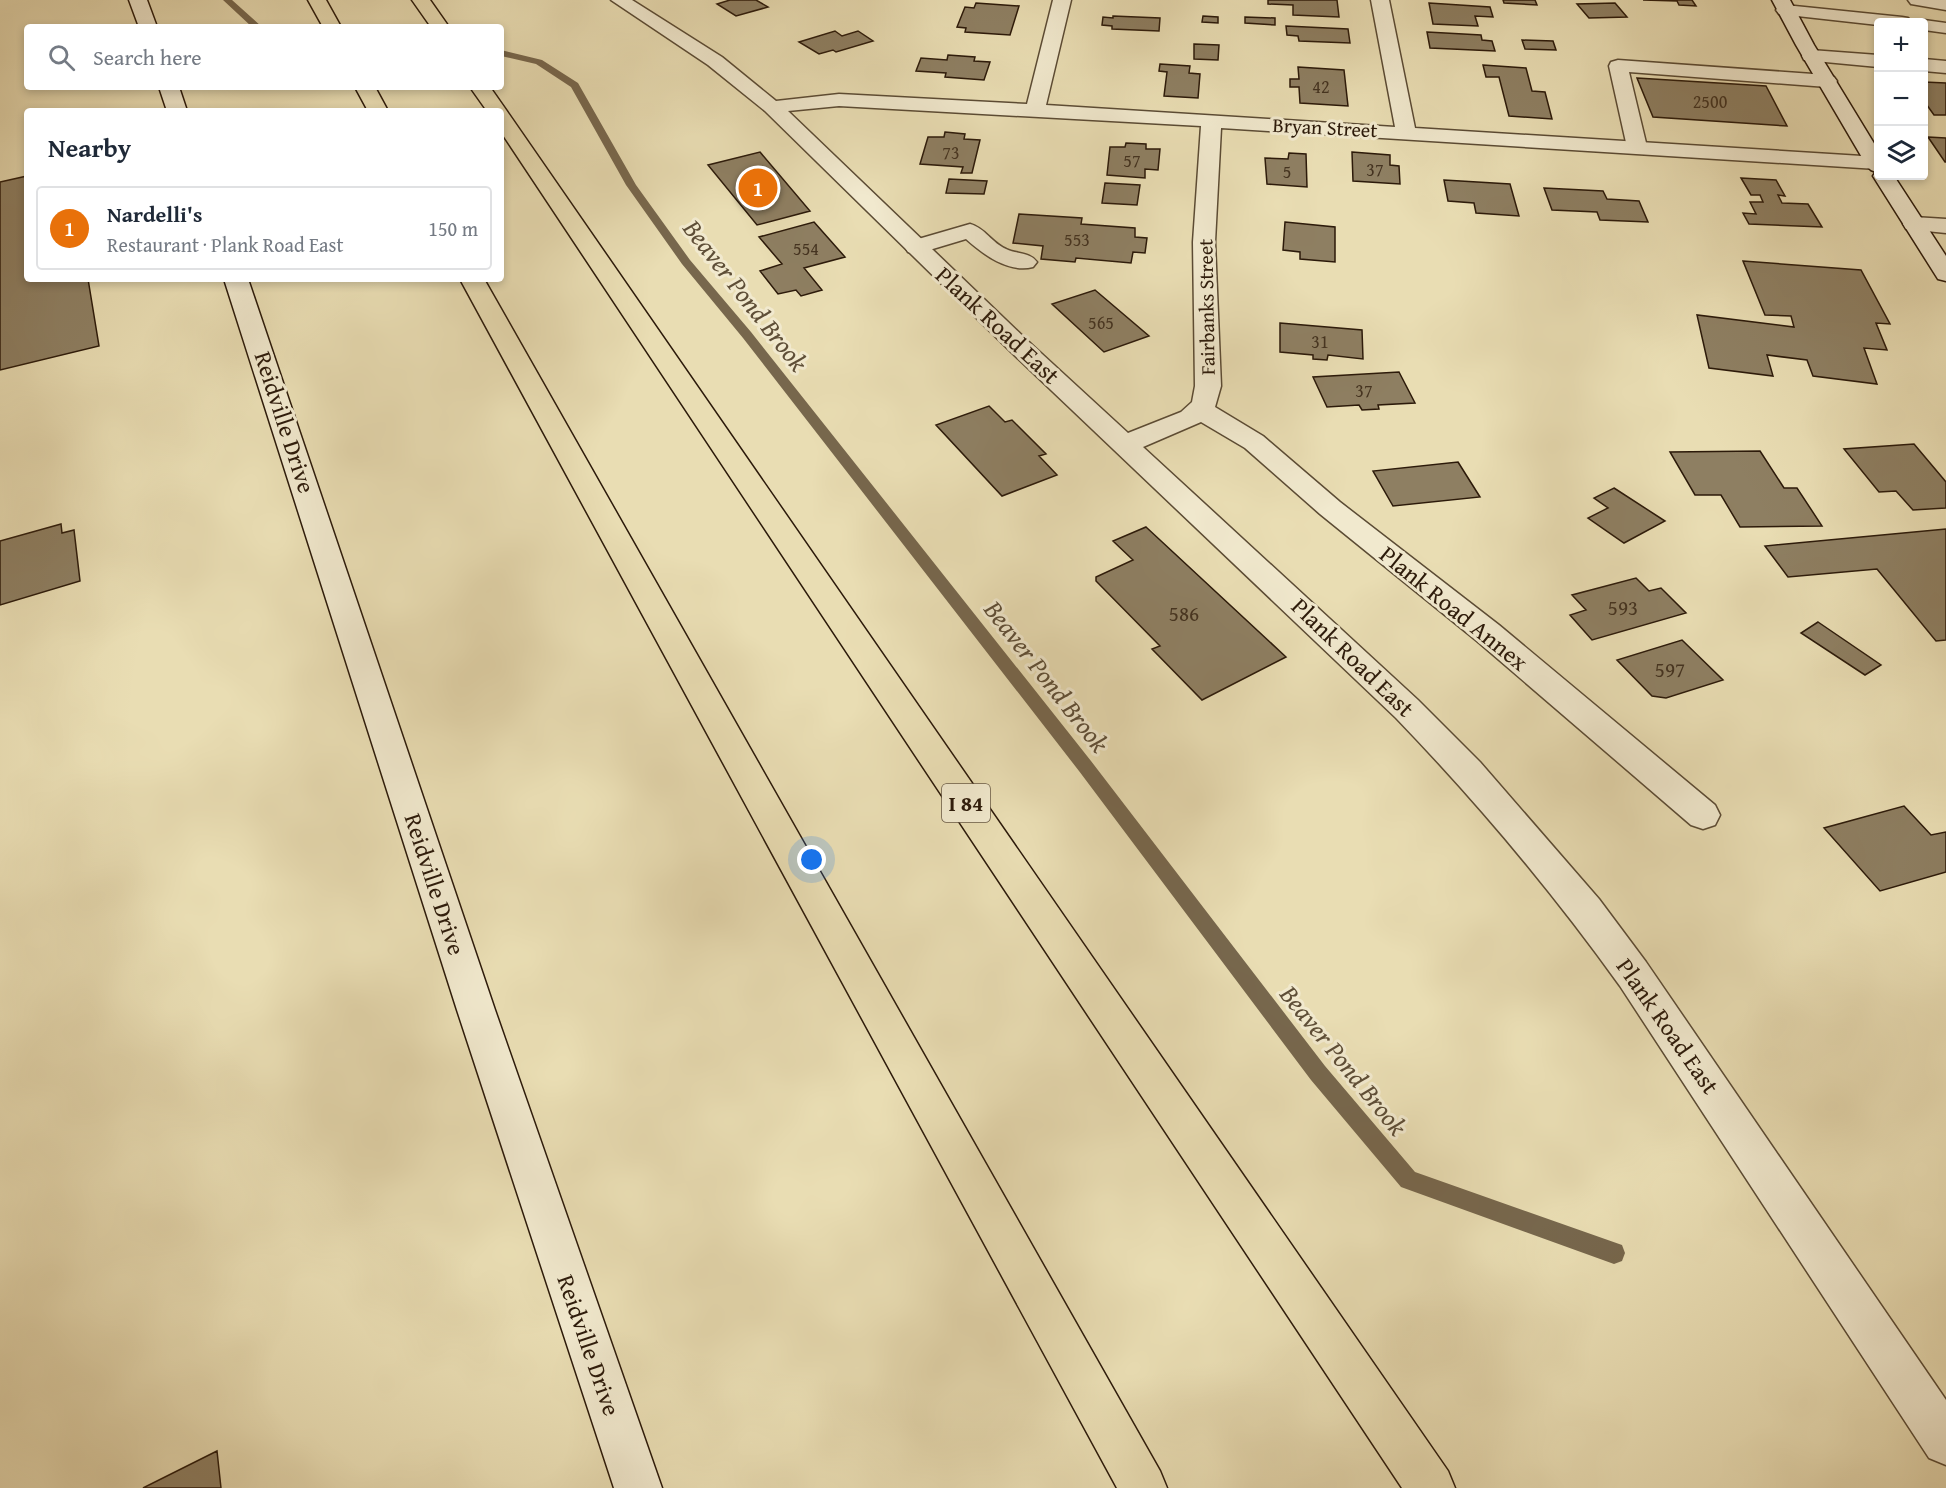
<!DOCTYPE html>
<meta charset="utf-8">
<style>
:root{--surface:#fff;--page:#f6f6f7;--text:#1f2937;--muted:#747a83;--line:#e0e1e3;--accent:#7c3aed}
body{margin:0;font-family:"Gentium Book Plus",serif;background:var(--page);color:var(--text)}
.controls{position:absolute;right:18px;top:18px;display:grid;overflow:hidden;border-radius:6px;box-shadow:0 3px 9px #0003}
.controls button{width:54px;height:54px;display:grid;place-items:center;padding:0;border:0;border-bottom:2px solid var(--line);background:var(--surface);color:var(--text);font:30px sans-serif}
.you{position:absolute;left:812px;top:860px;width:21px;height:21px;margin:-15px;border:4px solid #fff;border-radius:50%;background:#1a73e8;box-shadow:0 0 0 9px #1a73e833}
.badge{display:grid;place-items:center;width:39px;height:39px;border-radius:50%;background:var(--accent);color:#fff;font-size:20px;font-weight:700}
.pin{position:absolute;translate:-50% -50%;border:3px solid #fff;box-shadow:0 2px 6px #0006}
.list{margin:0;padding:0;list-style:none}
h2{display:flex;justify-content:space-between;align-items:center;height:78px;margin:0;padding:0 24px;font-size:26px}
h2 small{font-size:20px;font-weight:400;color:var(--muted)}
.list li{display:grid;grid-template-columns:39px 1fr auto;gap:18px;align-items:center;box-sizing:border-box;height:84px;margin:0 12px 12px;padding:0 12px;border:2px solid var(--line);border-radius:6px}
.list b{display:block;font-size:22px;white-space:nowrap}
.list p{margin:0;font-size:20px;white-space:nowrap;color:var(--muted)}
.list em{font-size:20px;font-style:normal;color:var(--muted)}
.icon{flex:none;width:33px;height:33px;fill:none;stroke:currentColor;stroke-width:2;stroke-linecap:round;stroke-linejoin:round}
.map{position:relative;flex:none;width:1946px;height:1488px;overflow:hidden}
.search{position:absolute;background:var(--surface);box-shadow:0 3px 9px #0003;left:24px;top:24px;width:480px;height:66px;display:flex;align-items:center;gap:15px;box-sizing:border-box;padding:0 21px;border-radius:6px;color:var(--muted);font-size:22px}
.panel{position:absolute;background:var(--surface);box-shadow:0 3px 9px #0003;left:24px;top:108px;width:480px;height:174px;border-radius:6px}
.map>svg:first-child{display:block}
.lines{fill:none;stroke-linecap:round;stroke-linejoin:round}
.stream{fill:#77674d;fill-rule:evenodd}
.building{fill:#8e7f62;stroke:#2c1a0a;stroke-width:1.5}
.service-casing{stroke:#5b4b34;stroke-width:3}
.minor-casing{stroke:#5b4b34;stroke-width:3}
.secondary-casing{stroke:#2c1a0a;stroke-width:3}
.motorway-casing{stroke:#2c1a0a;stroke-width:3}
.service{fill:#f1e9ce;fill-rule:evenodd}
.minor{fill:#f1e9ce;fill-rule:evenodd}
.secondary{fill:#f1e9ce;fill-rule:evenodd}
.motorway{fill:#e9ddb3;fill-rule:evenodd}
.labels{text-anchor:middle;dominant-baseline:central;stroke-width:6;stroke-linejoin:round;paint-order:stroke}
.far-number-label{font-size:18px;fill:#443320}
.far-street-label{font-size:20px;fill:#2c1a0a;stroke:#f1e9ce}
.number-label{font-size:21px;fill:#443320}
.shield{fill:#f1e9ce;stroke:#675845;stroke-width:1.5}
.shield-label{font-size:22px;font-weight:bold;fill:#2c1a0a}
.street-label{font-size:24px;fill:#2c1a0a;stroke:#f1e9ce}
.water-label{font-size:26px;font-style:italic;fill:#5e4e37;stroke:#f1e9ce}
</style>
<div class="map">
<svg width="1946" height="1488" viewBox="0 0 1946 1488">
<rect width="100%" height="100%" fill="#e9ddb3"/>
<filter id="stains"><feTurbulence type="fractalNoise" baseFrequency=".00333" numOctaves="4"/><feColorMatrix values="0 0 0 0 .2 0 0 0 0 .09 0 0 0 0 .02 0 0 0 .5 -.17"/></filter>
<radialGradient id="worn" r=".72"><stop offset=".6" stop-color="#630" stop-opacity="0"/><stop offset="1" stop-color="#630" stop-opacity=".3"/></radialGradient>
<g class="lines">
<path class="stream" d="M223,0H232L262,27H252Z
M501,50L542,60L578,83L636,185L690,260L751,332L1091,761L1325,1066L1415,1172L1622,1245L1625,1253L1622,1261L1614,1264L1401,1187L1311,1080L1079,771L743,338L682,264L626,185L571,87L536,64L501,56Z"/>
</g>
<path class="building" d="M730,0H756L768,7L736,16L717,4Z
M1268,0H1337L1339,17L1293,15V5L1268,4Z
M1503,0H1535L1537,5L1504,3Z
M1692,0L1696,6L1679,5L1677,1L1643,0Z
M976,3L1019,6L1010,35L965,32L966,28L957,27L965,7L974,8Z
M1429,3L1490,7L1493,17L1475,16L1478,26L1433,24Z
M1615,3L1627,17L1589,18L1577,4Z
M1113,16L1160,18L1159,31L1112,29V26L1102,25L1103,17L1113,18Z
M1203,16L1218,17V23L1202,22Z
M1245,17L1275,18V25L1245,23Z
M1286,26L1348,29L1350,43L1299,41L1298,36L1287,35Z
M835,31L842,36L858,31L873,41L836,52L833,50L819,54L799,42Z
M1427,32L1481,35L1482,40L1492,41L1495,51L1430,48Z
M1522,40L1553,41L1556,50L1525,49Z
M1194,44L1219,45L1218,60L1194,59Z
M948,55L975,57L974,61L990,62L984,80L945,77L946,73L916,71L921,58L947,60Z
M1160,64L1190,66L1189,73L1200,74L1198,98L1164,96L1167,72L1159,71Z
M1483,65L1526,68L1532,91L1545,92L1552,119L1509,116L1499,77H1486Z
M1298,67L1344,70L1348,106L1300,103L1299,87H1290V79H1299Z
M1637,78L1766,86L1787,126L1653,117Z
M1924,82L1946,83V115H1934L1924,101Z
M945,132L965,134L964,139L980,140L972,173H961L963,167L920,164L928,137H944Z
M1928,137L1946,138V162H1945Z
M1126,143L1146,144V149H1160L1158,170L1145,169V178L1107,175L1110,147H1125Z
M760,152L810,211L757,225L708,165Z
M1352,152L1390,155V165L1399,166L1400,184L1353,181Z
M1289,153L1306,154L1307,187L1267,184L1265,158L1288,159Z
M27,176V279H88L99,346L0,370V182Z
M1741,178L1776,180L1785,196L1778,195L1782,203L1808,204L1822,227L1749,224L1743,213L1756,214L1750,202H1763L1760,195H1751Z
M949,179L987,181L984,194L946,193Z
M1444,180L1510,184L1519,216L1476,213L1474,203L1448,201Z
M1105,183L1140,185L1137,205L1102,203Z
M1544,188L1603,191L1607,199L1639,201L1648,222L1600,220L1597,212L1552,210Z
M1019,214L1082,218L1081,224L1135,228V237L1147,238L1145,253L1133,252L1131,263L1076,258L1075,262L1041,259L1043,246L1013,243Z
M814,222L845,257L804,268L822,290L801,296L796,290L778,294L760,271L782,264L759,237Z
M1285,222L1335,227V262L1300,259V252L1283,250Z
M1743,261L1861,270L1890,324L1876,323L1887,350L1864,348L1877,384L1813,376L1807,360L1767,355L1773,376L1709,368L1697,315L1794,327L1791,316L1765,315Z
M1095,290L1149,336L1104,352L1052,304Z
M1280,323L1362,330L1363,359L1328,355L1327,360L1313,359V355L1280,352Z
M1399,372L1415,403L1378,405L1379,409L1362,410L1359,405L1327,407L1313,377Z
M989,406L1005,422L1012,420L1046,454L1039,456L1057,475L1002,496L936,425Z
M1914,444L1946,482V508L1913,510L1896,491L1879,492L1844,449Z
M1760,451L1784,488H1797L1822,526L1740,527L1721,495H1695L1670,452Z
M1458,462L1480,497L1393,506L1373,471Z
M1614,488L1665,521L1624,543L1588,518L1608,508L1594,498Z
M61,524L62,533L74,530L80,581L0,605V541Z
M1146,527L1286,657L1202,700L1152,649L1160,646L1096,581V577L1133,560L1113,541Z
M1946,529V640L1936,641L1877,569L1788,577L1765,546Z
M1636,578L1649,591L1661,588L1686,613L1592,640L1570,615L1586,610L1572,595Z
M1818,622L1881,665L1865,675L1801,633Z
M1682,640L1723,680L1666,698L1652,696L1617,660Z
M1904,806L1931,835L1946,832V872L1880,891L1824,828Z
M217,1451L221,1488H143Z"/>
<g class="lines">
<defs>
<path id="service" d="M1908,0H1946V10L1911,4Z
M1811,50L1878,55V67L1804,60L1802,56L1804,52Z
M1924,59L1946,61V73L1924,71Z
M1618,60L1827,75L1834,77L1837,81L1834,85L1827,87L1629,72L1647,147L1644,151L1637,153L1630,151L1627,147L1609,66L1611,62Z
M1914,217L1946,219V233L1906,229L1903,224L1906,219Z
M970,224C985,228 992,243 1006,249C1016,254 1030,252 1037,262L1033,267C1008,273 984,255 966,239L916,254L908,252L905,247L908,242Z"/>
<path id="minor" d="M611,0H632L722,57L776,101L839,94L1027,104L1053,0H1071L1046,105L1395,127L1371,0H1389L1415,128L1878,157L1877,169L1221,128L1215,242L1221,386L1215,407L1263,436L1340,502L1499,625L1715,805L1720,815L1715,825L1703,829L1691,825L1477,641L1320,514L1245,448L1201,422L1143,447L1418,700L1480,762L1599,899L1646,962L1946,1400V1465L1929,1458L1620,986C1551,890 1477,802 1396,718L1011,352L765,111L708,65ZM839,106L1201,126L1193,242L1195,386L1192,402L1181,412L1128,433L1029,342L788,111Z
M1785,5L1902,17L1908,18L1911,22H1878V25L1779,14L1776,10L1779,6Z
M1924,20L1946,23V33L1924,30V22H1917Z"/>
<path id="secondary" d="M129,0H147L157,27H139Z
M1772,0H1790L1814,45L1878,150V176H1894L1946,256V281L1938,279L1873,176L1876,172L1871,170L1867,166L1796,45Z
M159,87H179L187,111H167Z
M224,279H248L495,1010L662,1488H614L457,1010Z"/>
<path id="motorway" d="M308,0H326L341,27H323Z
M412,0H430L449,27H431Z
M355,87H375L388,111H368Z
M470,87H490L504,107L1448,1471L1455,1488H1402L501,132V111H487Z
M460,279H484L1160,1471L1167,1488H1117Z"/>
</defs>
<use href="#service" class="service-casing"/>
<use href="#minor" class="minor-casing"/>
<use href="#secondary" class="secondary-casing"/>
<use href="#motorway" class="motorway-casing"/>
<use href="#service" class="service"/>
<use href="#minor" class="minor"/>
<use href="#secondary" class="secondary"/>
<use href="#motorway" class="motorway"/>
</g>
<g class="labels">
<g class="far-number-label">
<text x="1321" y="86">42</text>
<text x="1710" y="101">2500</text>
<text x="951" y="152">73</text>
<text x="1132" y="160">57</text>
<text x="1375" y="169">37</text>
<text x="1287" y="171">5</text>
<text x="1077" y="239">553</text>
<text x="806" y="248">554</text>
<text x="1101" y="322">565</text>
<text x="1320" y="341">31</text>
<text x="1364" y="390">37</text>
</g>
<g class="far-street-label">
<text transform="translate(1325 127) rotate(3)">Bryan Street</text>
<text transform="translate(1206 307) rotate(-91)">Fairbanks Street</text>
</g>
<g class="number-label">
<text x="1623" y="607">593</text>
<text x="1184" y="613">586</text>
<text x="1670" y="669">597</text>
</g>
<rect class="shield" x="942" y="784" width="48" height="38" rx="4.5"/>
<g class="shield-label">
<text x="966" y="803">I 84</text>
</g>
<g class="street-label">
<text transform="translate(998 325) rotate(43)">Plank Road East</text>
<text transform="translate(285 422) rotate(72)">Reidville Drive</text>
<text transform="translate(1454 608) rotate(39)">Plank Road Annex</text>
<text transform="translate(1353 657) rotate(44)">Plank Road East</text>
<text transform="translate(435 884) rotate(72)">Reidville Drive</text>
<text transform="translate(1668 1026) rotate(55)">Plank Road East</text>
<text transform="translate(589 1345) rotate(71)">Reidville Drive</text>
</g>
<g class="water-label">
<text transform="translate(746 295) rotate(52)">Beaver Pond Brook</text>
<text transform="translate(1047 676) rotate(52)">Beaver Pond Brook</text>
<text transform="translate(1344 1060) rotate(51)">Beaver Pond Brook</text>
</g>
</g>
<rect width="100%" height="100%" filter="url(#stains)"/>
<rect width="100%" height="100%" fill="url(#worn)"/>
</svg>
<div class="controls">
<button>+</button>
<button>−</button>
<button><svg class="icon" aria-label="layers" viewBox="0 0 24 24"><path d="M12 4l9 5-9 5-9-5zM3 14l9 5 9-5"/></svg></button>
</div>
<div class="you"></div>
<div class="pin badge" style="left:758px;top:188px;background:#e8710a">1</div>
<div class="search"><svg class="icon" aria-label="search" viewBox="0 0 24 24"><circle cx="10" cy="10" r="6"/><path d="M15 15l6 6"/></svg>Search here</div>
<section class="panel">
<h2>Nearby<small></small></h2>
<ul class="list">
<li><span class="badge" style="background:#e8710a">1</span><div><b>Nardelli's</b><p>Restaurant · Plank Road East</p></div><em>150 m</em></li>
</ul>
</section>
</div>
